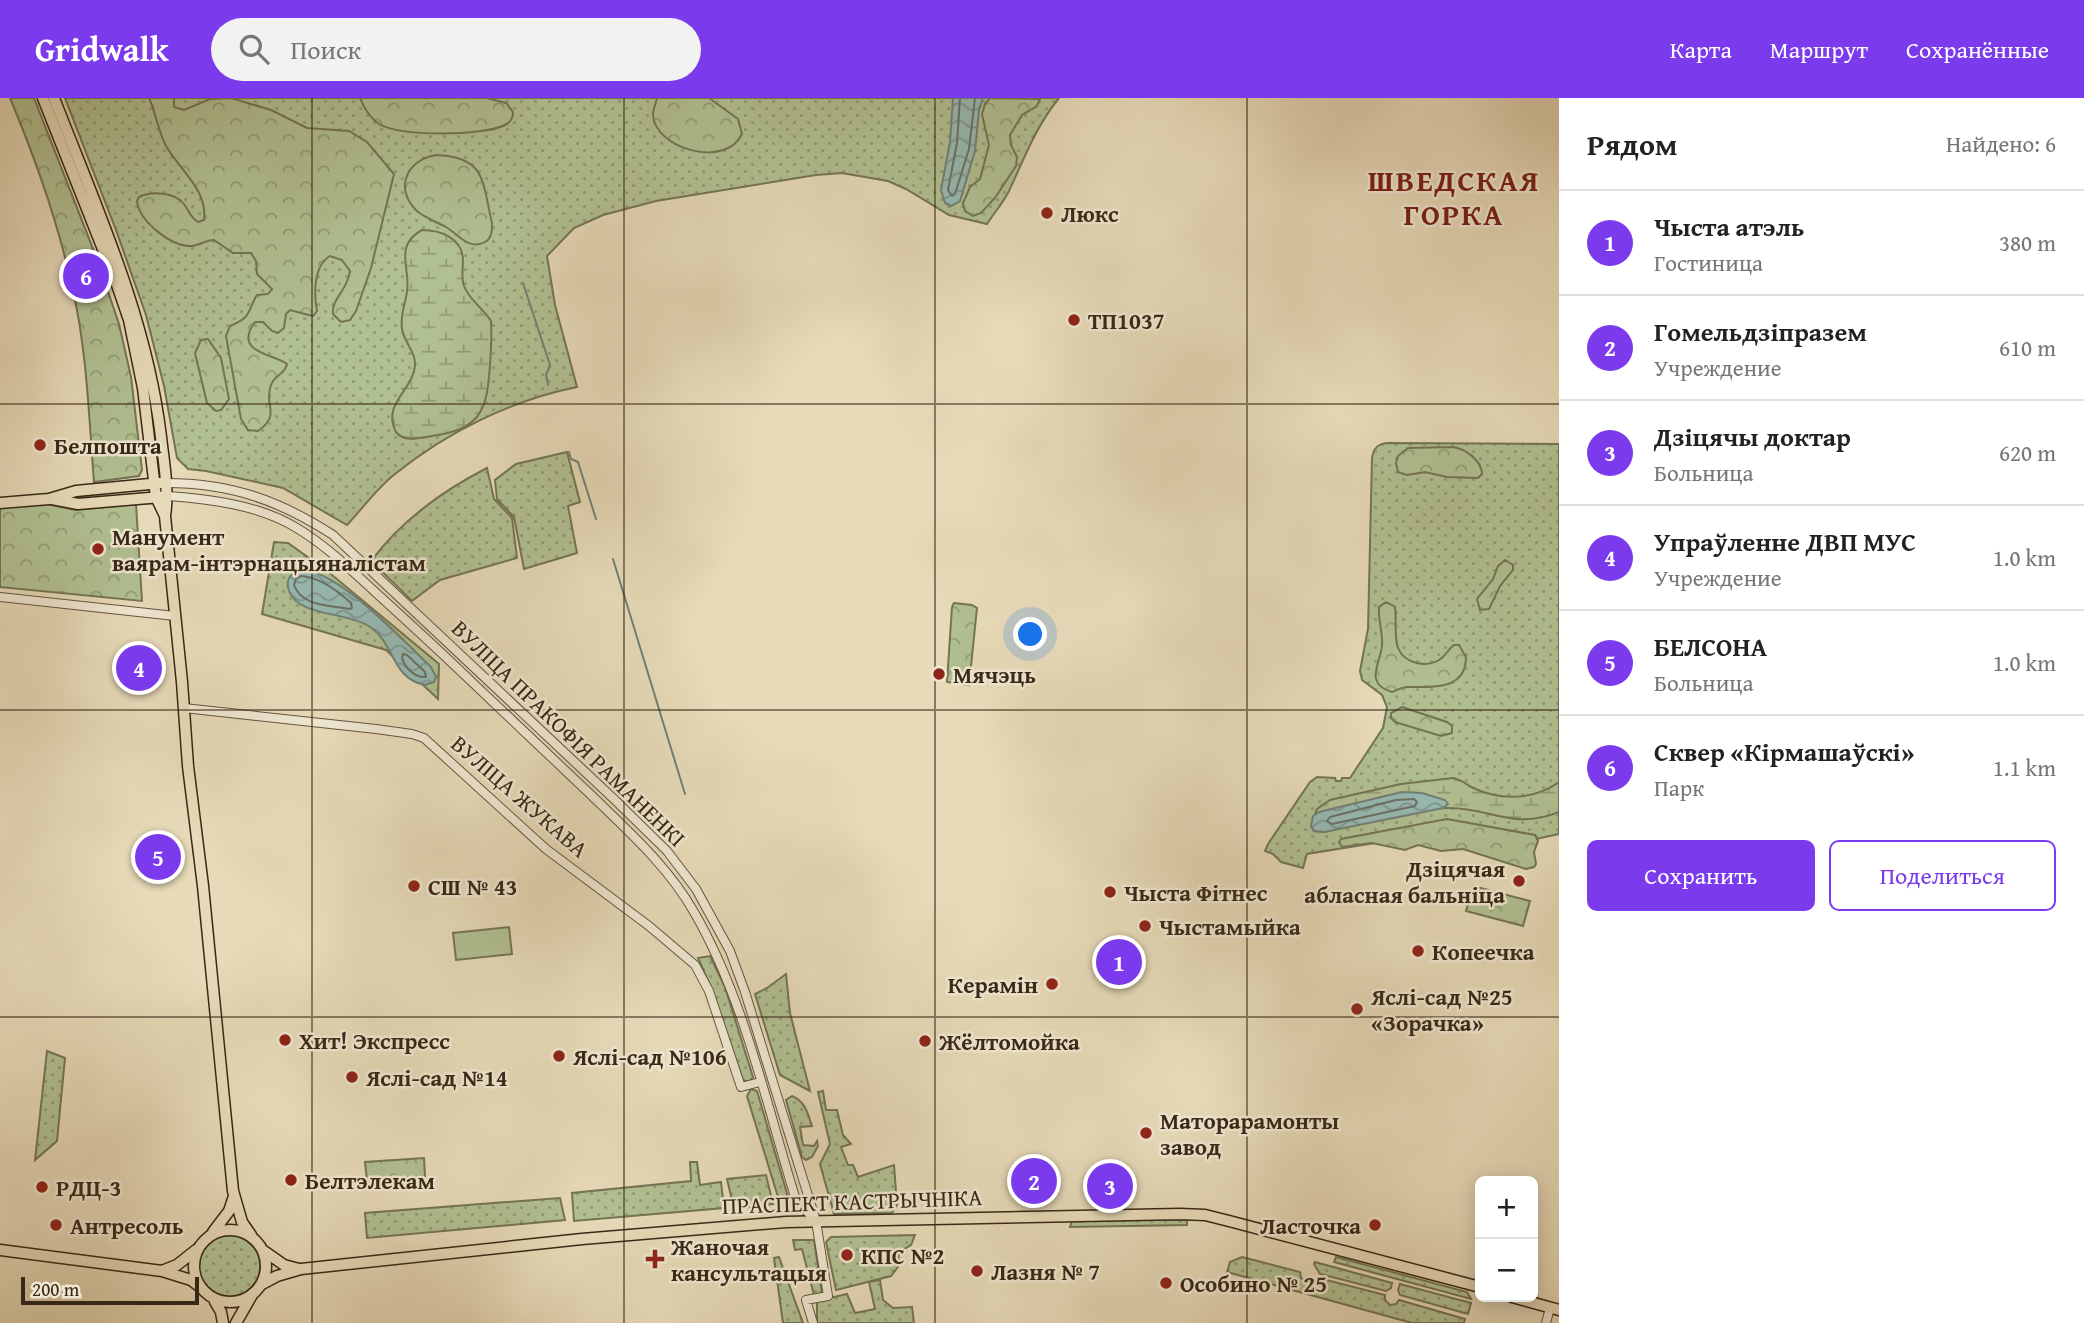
<!DOCTYPE html>
<html lang="ru">
<meta charset="utf-8">
<style>
:root{--surface:#fff;--page:#f2f2f2;--text:#222;--muted:#767676;--line:#e0e0e0;--accent:#7c3aed}
body{margin:0;font-family:"Gentium Book Plus",serif;background:var(--page);color:var(--text)}
.controls{position:absolute;right:21px;bottom:21px;display:grid;overflow:hidden;border-radius:10px;box-shadow:0 4px 18px #0003}
.controls button{width:63px;height:63px;display:grid;place-items:center;padding:0;border:0;border-bottom:2px solid var(--line);background:var(--surface);color:var(--text);font:35px sans-serif}
.scale{position:absolute;left:21px;bottom:18px;width:178px;box-sizing:border-box;padding-left:7px;border:4px solid #382816;border-top:0;font-size:19px;line-height:24px;white-space:nowrap;color:#382816;-webkit-text-stroke:5px #efe7d1;paint-order:stroke}
.you{position:absolute;left:1031px;top:537px;width:24px;height:24px;margin:-18px;border:5px solid #fff;border-radius:50%;background:#1a73e8;box-shadow:0 0 0 10px #1a73e833}
.badge{display:grid;place-items:center;width:46px;height:46px;border-radius:50%;background:var(--accent);color:#fff;font-size:23px;font-weight:700}
.pin{position:absolute;translate:-50% -50%;border:4px solid #fff;box-shadow:0 2px 7px #0006}
.list{margin:0;padding:0;list-style:none}
h2{display:flex;justify-content:space-between;align-items:center;height:91px;margin:0;padding:0 28px;font-size:30px}
h2 small{font-size:23px;font-weight:400;color:var(--muted)}
.list li{display:grid;grid-template-columns:46px 1fr auto;gap:21px;align-items:center;box-sizing:border-box;height:105px;padding:0 28px;border-top:2px solid var(--line)}
.list b{display:block;font-size:26px;white-space:nowrap}
.list p{margin:0;font-size:23px;white-space:nowrap;color:var(--muted)}
.list em{font-size:23px;font-style:normal;color:var(--muted)}
.actions{display:flex;gap:14px;padding:21px 28px}
.actions a{flex:1;padding:16px 0;border:2px solid var(--accent);border-radius:10px;text-align:center;font-size:24px;color:var(--accent)}
.actions .main{background:var(--accent);color:#fff}
.icon{flex:none;width:38px;height:38px;fill:none;stroke:currentColor;stroke-width:2;stroke-linecap:round;stroke-linejoin:round}
.map{position:relative;flex:none;width:1559px;height:1225px;overflow:hidden}
header{display:flex;align-items:center;gap:42px;box-sizing:border-box;height:98px;padding:0 35px;background:var(--accent);color:#fff}
header strong{font-size:33px}
nav{display:flex;gap:38px;margin-inline-start:auto;font-size:24px}
.search{width:490px;height:63px;background:var(--page);display:flex;align-items:center;gap:18px;box-sizing:border-box;padding:0 24px;border-radius:38px;color:var(--muted);font-size:26px}
main{display:flex}
aside{flex:1;background:var(--surface)}
.map>svg:first-child{display:block}
.grass{fill:url(#grass-dots);stroke:#747454;stroke-width:2}
.forest{fill:url(#forest-crowns);stroke:#747454;stroke-width:2}
.wetland{fill:url(#wetland-marsh);stroke:#747454;stroke-width:2}
.garden{fill:#b1c092;stroke:#747454;stroke-width:2}
.water{fill:url(#water-waves);stroke:#718075;stroke-width:2}
.lines{fill:none;stroke-linecap:round;stroke-linejoin:round}
.shore{stroke:#687165;stroke-width:2}
.stream{stroke:#718075;stroke-width:2}
.minor-casing{stroke:#64543e;stroke-width:10}
.major-casing{stroke:#382816;stroke-width:13}
.minor{stroke:#efe7d1;stroke-width:8}
.major{stroke:#e7dab8;stroke-width:10}
.grid{fill:none;stroke:#382816;stroke-width:2;stroke-opacity:0.55}
.poi-dot{fill:#8f2418;stroke:#efe7d1;stroke-width:2.5}
.labels{text-anchor:middle;dominant-baseline:central;stroke-width:5;stroke-linejoin:round;paint-order:stroke}
.poi-label{font-size:23px;font-weight:bold;fill:#382816;stroke:#efe7d1;text-anchor:start}
.street-label{font-size:23px;fill:#382816;stroke:#efe7d1}
.district-label{font-size:30px;font-weight:bold;letter-spacing:2px;fill:#7a1f14;stroke:#efe7d1}
</style>
<header>
<strong>Gridwalk</strong>
<div class="search"><svg class="icon" aria-label="search" viewBox="0 0 24 24"><circle cx="10" cy="10" r="6"/><path d="M15 15l6 6"/></svg>Поиск</div>
<nav><a>Карта</a><a>Маршрут</a><a>Сохранённые</a></nav>
</header>
<main>
<div class="map">
<svg width="1559" height="1225" viewBox="0 0 1559 1225">
<defs>
<pattern id="grass-dots" width="8" height="8" patternUnits="userSpaceOnUse" patternTransform="scale(1.75)"><rect width="8" height="8" fill="#b1c092"/><path d="M2 2h.1M6 6h.1" fill="none" stroke="#919c76" stroke-width="1.8" stroke-linecap="round"/></pattern>
<pattern id="forest-crowns" width="20" height="18" patternUnits="userSpaceOnUse" patternTransform="scale(1.75)"><rect width="20" height="18" fill="#b1c092"/><path d="M2 6a3 3 0 1 1 6 0M12 15a3 3 0 1 1 6 0" fill="none" stroke="#919c76"/></pattern>
<pattern id="wetland-marsh" width="20" height="14" patternUnits="userSpaceOnUse" patternTransform="scale(1.75)"><rect width="20" height="14" fill="#b1c092"/><path d="M1 5h8M5 5V1M11 12h8M15 12V8" fill="none" stroke="#919c76"/></pattern>
<pattern id="water-waves" width="16" height="10" patternUnits="userSpaceOnUse" patternTransform="scale(1.75)"><rect width="16" height="10" fill="#97bab4"/><path d="M0 5q4-4 8 0t8 0" fill="none" stroke="#7c9791"/></pattern>
</defs>
<rect width="100%" height="100%" fill="#e7dab8"/>
<filter id="stains"><feTurbulence type="fractalNoise" baseFrequency=".00286" numOctaves="4"/><feColorMatrix values="0 0 0 0 .2 0 0 0 0 .09 0 0 0 0 .02 0 0 0 .5 -.17"/></filter>
<radialGradient id="worn" r=".72"><stop offset=".6" stop-color="#630" stop-opacity="0"/><stop offset="1" stop-color="#630" stop-opacity=".3"/></radialGradient>
<path class="grass" d="M65,0H1059C1036,28 1024,61 1009,93C1003,105 994,115 987,126L949,117L906,91L888,83L842,75L816,77L656,103L603,117L574,130L547,158L555,207L577,289C512,302 447,334 395,376C377,390 363,410 347,427L283,390L206,373L188,371L177,360L164,288L146,217L116,132Z
M1389,345L1559,346V736L1527,743L1443,734L1307,756L1303,770L1281,764L1273,756L1265,753L1268,746L1310,684L1317,679L1335,680L1336,683H1341L1342,680H1350L1383,630L1387,609L1382,597L1362,582L1360,573L1368,531L1372,361C1373,350 1378,345 1389,345Z
M567,354L580,404L568,408L577,455L524,471L514,419L497,401L495,382L516,366Z
M487,370L494,401L512,420L517,460L440,482L412,503L371,463C401,423 442,393 487,370Z
M274,444L288,445L326,472L439,566L438,601L386,552L262,516Z
M710,858L725,889L753,979L749,984L743,982L710,887L698,860Z
M786,876L790,915L810,993L780,977L755,896L767,890Z
M47,953L65,960L57,1043L35,1062Z
M751,991L757,993L788,1099H778L747,998Z
M823,993L826,1012H837L843,1037L851,1046L841,1049L848,1067H853L858,1079L894,1067L897,1107L892,1115L834,1116L820,1066L830,1046L818,994Z
M792,998C805,1003 808,1016 812,1028L800,1029L803,1047L814,1048L817,1043L818,1048L812,1059L806,1062L802,1059L786,1002Z
M690,1064H697L700,1087L721,1084L724,1110L574,1123L572,1095L691,1083Z
M766,1077L773,1106L734,1111L727,1081Z
M560,1100L565,1122L367,1140L365,1115Z
M1123,1122H1187V1127L1070,1129L1072,1123Z
M915,1137L911,1147L899,1154L898,1169L891,1178L836,1192L826,1144L831,1139Z
M198 1168a31 31 0 1 1 62 0a31 31 0 1 1-62 0Z
M793,1142H814L822,1195L814,1197L802,1151L795,1152Z
M779,1159L803,1225H783L774,1160Z
M1242,1159L1300,1174L1301,1180L1308,1185L1315,1184L1319,1180L1385,1197V1202L1390,1207L1396,1206L1399,1202L1465,1221L1464,1225H1412L1227,1174L1230,1164Z
M1336,1159L1467,1194L1471,1201L1334,1164Z
M1315,1164L1392,1185L1391,1190L1386,1193L1320,1176L1314,1166Z
M880,1182L883,1202L893,1210L912,1209L914,1225H817V1203L847,1196L855,1215L875,1211L869,1184Z
M1400,1186L1471,1205L1468,1216L1400,1197L1398,1192Z"/>
<path class="forest" d="M10,0H34L97,161L119,226L131,279L142,372L139,378L94,384C89,322 87,253 73,193C59,127 36,62 10,0Z
M149,0H174V9L184,12L210,1L231,0L271,12L307,30L349,33L367,44L394,76L371,170L356,213L350,222L341,224L333,216C331,201 348,192 350,173L342,162L330,158C313,168 314,197 317,213L313,218L290,212L286,216L284,230L278,235L272,233L263,224H255C232,255 275,256 287,266C285,277 274,277 271,287C263,307 282,316 258,333L248,332L241,321L226,238L230,228C253,218 246,215 257,197L268,196L272,191L257,176L256,163L251,155H233L214,142C206,142 200,147 192,148C171,149 139,123 137,103L139,99C151,93 175,94 184,106C189,113 190,119 198,124L204,122C208,92 179,71 166,48C158,33 156,15 149,0Z
M360,0H487L506,5L513,14C513,20 511,24 505,27C482,38 402,39 379,26C370,20 364,10 360,0Z
M657,0H709L738,21L742,36C726,71 655,51 653,17C653,11 656,5 657,0Z
M990,0L1040,1L1037,8L1022,17L1010,37L1011,47L1017,59L1016,68L995,100L981,115L973,118L965,113L963,105L970,89L980,81L989,47L982,16L985,6Z
M436,57C487,59 482,84 492,125C492,133 492,140 485,144C469,153 458,136 446,129C437,124 425,120 417,113C394,91 406,62 436,57Z
M208,241L221,260L229,301L221,312L216,313L207,305L195,255L201,242Z
M1453,349C1466,351 1482,363 1482,376L1478,380L1447,379L1425,374L1407,377L1398,374L1396,365L1398,358L1408,350Z
M42,405L75,412L136,406L142,503L0,489V409Z
M1505,462L1513,467V472L1500,488L1489,511L1480,512L1477,501L1493,481L1498,468Z
M1386,504L1395,509C1398,531 1388,558 1417,565C1425,567 1432,566 1439,562C1446,558 1448,551 1454,547H1459L1466,559C1466,593 1431,589 1408,589C1402,589 1397,592 1392,594C1364,586 1380,566 1382,548C1383,535 1378,522 1379,509Z
M954,505L972,507L977,510L969,587L947,584L952,509Z
M1402,609L1447,624L1452,628V635L1441,638L1395,624L1391,620V615Z
M1447,721L1535,737L1538,743L1534,754L1536,766L1534,769L1526,771L1463,751L1441,753L1418,747L1405,752L1372,745L1342,749L1339,744L1341,741Z
M1473,788L1530,803L1523,828L1466,813Z
M424,1060L425,1078L367,1083L365,1064Z"/>
<path class="wetland" d="M422,132C440,132 462,140 463,161C463,170 461,179 464,188C470,203 483,210 491,223C492,238 491,252 490,267C487,313 481,331 432,338C419,340 405,345 396,334C381,305 415,292 415,265C415,253 404,244 402,231C400,218 405,206 407,194C411,170 393,148 422,132Z
M1453,680C1462,682 1466,686 1473,690C1502,703 1534,702 1559,684V714C1513,733 1490,709 1447,710C1406,711 1364,726 1324,734L1314,733L1311,728L1317,711L1330,702L1401,686Z"/>
<path class="garden" d="M509,829L512,856L456,862L453,835Z"/>
<path class="water" d="M953,0H983L979,12L975,53L960,103L951,108L945,105L941,92L950,44Z
M299,471C339,472 401,541 431,569L436,579L434,584L425,587C390,580 396,544 367,527C345,514 298,518 289,493C285,482 290,477 299,471Z
M1402,694L1422,695L1445,702L1448,706L1443,710L1324,734L1314,733L1311,728L1313,718L1319,714Z"/>
<g class="lines">
<path class="shore" d="M960,0L957,45L948,92L952,98L955,96L969,51L975,0
M301,478C320,479 338,493 351,505L352,510L349,511C330,507 302,509 294,487L296,481Z
M403,556L407,557L425,574L426,579C415,580 405,570 402,560Z
M1414,701L1417,704L1415,708L1332,726L1327,723L1330,719L1396,702Z"/>
<path class="stream" d="M523,185L550,267L546,277L548,287
M569,354L571,361L578,364L596,421
M613,461L685,696"/>
<defs>
<path id="minor" d="M166,385C230,385 279,402 333,437L615,702L667,753L696,791L730,853L745,894L816,1123L828,1198L806,1202L813,1225
M168,398C209,401 259,407 295,429C324,446 349,470 373,492C407,523 441,554 474,586C512,622 551,659 589,695C626,731 668,768 694,814C745,902 766,1006 796,1102L814,1121
M0,499L175,518
M184,610L376,631L412,636L424,640L546,751L649,828L695,867L709,893L741,989L760,984
M1546,1225L1550,1210"/>
<path id="major" d="M43,0L116,184L129,222L143,290L156,399L165,418
M54,0C97,111 147,220 161,339C164,366 169,391 165,418L182,584L188,668L203,788L233,1093L242,1124L251,1137
M52,401L78,406L161,399
M0,405L49,401L76,393L160,385
M194 1168a36 36 0 1 1 72 0a36 36 0 1 1-72 0Z
M213,1134L229,1113L234,1098
M0,1152L162,1173L191,1182L199,1188
M264,1153L284,1167L299,1171
M162,1173L177,1167L196,1152
M262,1186L277,1178L301,1171L582,1141L786,1124L1180,1116L1205,1117L1229,1123L1480,1189
M1512,1199L1559,1212
M213,1200L221,1214L223,1225
M236,1225L252,1197"/>
</defs>
<use href="#minor" class="minor-casing"/>
<use href="#major" class="major-casing"/>
<use href="#minor" class="minor"/>
<use href="#major" class="major"/>
</g>
<path class="grid" d="M312,0V1225M624,0V1225M935,0V1225M1247,0V1225M0,306H1559M0,612H1559M0,919H1559"/>
<g class="poi-dot">
<circle cx="1047" cy="115" r="7"/>
<circle cx="1074" cy="222" r="7"/>
<circle cx="40" cy="347" r="7"/>
<circle cx="98" cy="451" r="7"/>
<circle cx="939" cy="576" r="7"/>
<circle cx="1519" cy="783" r="7"/>
<circle cx="414" cy="788" r="7"/>
<circle cx="1110" cy="794" r="7"/>
<circle cx="1145" cy="828" r="7"/>
<circle cx="1418" cy="853" r="7"/>
<circle cx="1052" cy="886" r="7"/>
<circle cx="1357" cy="911" r="7"/>
<circle cx="285" cy="942" r="7"/>
<circle cx="925" cy="943" r="7"/>
<circle cx="559" cy="958" r="7"/>
<circle cx="352" cy="979" r="7"/>
<circle cx="1146" cy="1035" r="7"/>
<circle cx="291" cy="1082" r="7"/>
<circle cx="42" cy="1089" r="7"/>
<circle cx="56" cy="1127" r="7"/>
<circle cx="1375" cy="1127" r="7"/>
<circle cx="847" cy="1157" r="7"/>
<path d="M651.5 1150.5h7v7h7v7h-7v7h-7v-7h-7v-7h7z"/>
<circle cx="977" cy="1173" r="7"/>
<circle cx="1166" cy="1185" r="7"/>
</g>
<g class="labels">
<g class="poi-label">
<text x="1061" y="115">Люкс</text>
<text x="1088" y="222">ТП1037</text>
<text x="54" y="347">Белпошта</text>
<text x="112" y="438">Манумент<tspan x="112" dy="26">ваярам-інтэрнацыяналістам</tspan></text>
<text x="953" y="576">Мячэць</text>
<text x="1505" y="770" text-anchor="end">Дзіцячая<tspan x="1505" dy="26">абласная бальніца</tspan></text>
<text x="428" y="788">СШ № 43</text>
<text x="1124" y="794">Чыста Фітнес</text>
<text x="1159" y="828">Чыстамыйка</text>
<text x="1432" y="853">Копеечка</text>
<text x="1038" y="886" text-anchor="end">Керамін</text>
<text x="1371" y="898">Яслі-сад №25<tspan x="1371" dy="26">«Зорачка»</tspan></text>
<text x="299" y="942">Хит! Экспресс</text>
<text x="939" y="943">Жёлтомойка</text>
<text x="573" y="958">Яслі-сад №106</text>
<text x="366" y="979">Яслі-сад №14</text>
<text x="1160" y="1022">Маторарамонты<tspan x="1160" dy="26">завод</tspan></text>
<text x="305" y="1082">Белтэлекам</text>
<text x="56" y="1089">РДЦ-3</text>
<text x="70" y="1127">Антресоль</text>
<text x="1361" y="1127" text-anchor="end">Ласточка</text>
<text x="671" y="1148">Жаночая<tspan x="671" dy="26">кансультацыя</tspan></text>
<text x="861" y="1157">КПС №2</text>
<text x="991" y="1173">Лазня № 7</text>
<text x="1180" y="1185">Особино № 25</text>
</g>
<g class="street-label">
<text transform="translate(569 635) rotate(44)">ВУЛІЦА ПРАКОФІЯ РАМАНЕНКІ</text>
<text transform="translate(520 698) rotate(41)">ВУЛІЦА ЖУКАВА</text>
<text transform="translate(852 1103) rotate(-2)">ПРАСПЕКТ КАСТРЫЧНІКА</text>
</g>
<g class="district-label">
<text x="1454" y="82">ШВЕДСКАЯ<tspan x="1454" dy="34">ГОРКА</tspan></text>
</g>
</g>
<rect width="100%" height="100%" filter="url(#stains)"/>
<rect width="100%" height="100%" fill="url(#worn)"/>
</svg>
<div class="controls">
<button>+</button>
<button>−</button>
</div>
<div class="scale">200 m</div>
<div class="you"></div>
<div class="pin badge" style="left:1119px;top:864px">1</div>
<div class="pin badge" style="left:1034px;top:1083px">2</div>
<div class="pin badge" style="left:1110px;top:1088px">3</div>
<div class="pin badge" style="left:139px;top:570px">4</div>
<div class="pin badge" style="left:158px;top:759px">5</div>
<div class="pin badge" style="left:86px;top:178px">6</div>
</div>
<aside>
<h2>Рядом<small>Найдено: 6</small></h2>
<ul class="list">
<li><span class="badge">1</span><div><b>Чыста атэль</b><p>Гостиница</p></div><em>380 m</em></li>
<li><span class="badge">2</span><div><b>Гомельдзіпразем</b><p>Учреждение</p></div><em>610 m</em></li>
<li><span class="badge">3</span><div><b>Дзіцячы доктар</b><p>Больница</p></div><em>620 m</em></li>
<li><span class="badge">4</span><div><b>Упраўленне ДВП МУС</b><p>Учреждение</p></div><em>1.0 km</em></li>
<li><span class="badge">5</span><div><b>БЕЛСОНА</b><p>Больница</p></div><em>1.0 km</em></li>
<li><span class="badge">6</span><div><b>Сквер «Кірмашаўскі»</b><p>Парк</p></div><em>1.1 km</em></li>
</ul>
<div class="actions"><a class="main">Сохранить</a><a>Поделиться</a></div>
</aside>
</main>
